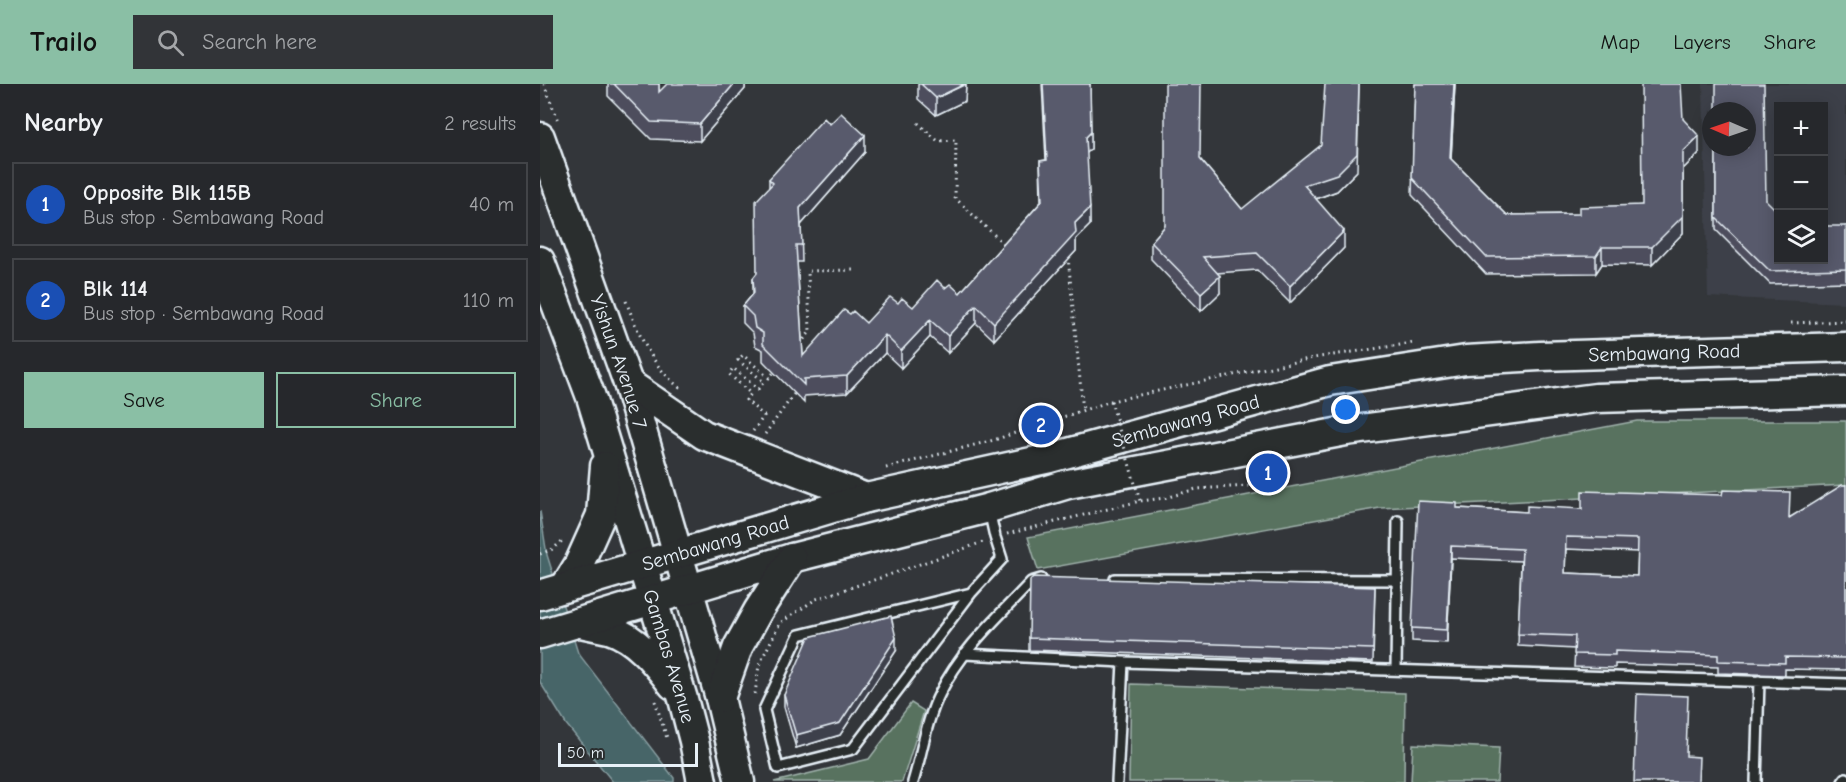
<!DOCTYPE html>
<meta charset="utf-8">
<style>
:root{--surface:#26282c;--page:#323438;--text:#f1f3f6;--muted:#a4a6a9;--line:#424448;--accent:#8abfa5}
body{margin:0;font-family:"Comic Neue",sans-serif;background:var(--page);color:var(--text)}
.controls{position:absolute;right:18px;top:18px;display:grid;overflow:hidden;border-radius:0px;box-shadow:0 3px 15px #0003}
.controls button{width:54px;height:54px;display:grid;place-items:center;padding:0;border:0;border-bottom:2px solid var(--line);background:var(--surface);color:var(--text);font:30px sans-serif}
.compass{position:absolute;left:1162px;top:18px;width:54px;height:54px;border-radius:50%;background:var(--surface);box-shadow:0 3px 15px #0003;rotate:272deg}
.scale{position:absolute;left:18px;bottom:15px;width:140px;box-sizing:border-box;padding-left:6px;border:3px solid #e8f1f8;border-top:0;font-size:16px;line-height:21px;white-space:nowrap;color:#e8f1f8;-webkit-text-stroke:4px #2a2d2e;paint-order:stroke}
.you{position:absolute;left:806px;top:326px;width:21px;height:21px;margin:-15px;border:4px solid #fff;border-radius:50%;background:#1a73e8;box-shadow:0 0 0 9px #1a73e833}
.badge{display:grid;place-items:center;width:39px;height:39px;border-radius:50%;background:var(--accent);color:#fff;font-size:20px;font-weight:700}
.pin{position:absolute;translate:-50% -50%;border:3px solid #fff;box-shadow:0 2px 6px #0006}
.list{margin:0;padding:0;list-style:none}
h2{display:flex;justify-content:space-between;align-items:center;height:78px;margin:0;padding:0 24px;font-size:26px}
h2 small{font-size:20px;font-weight:400;color:var(--muted)}
.list li{display:grid;grid-template-columns:39px 1fr auto;gap:18px;align-items:center;box-sizing:border-box;height:84px;margin:0 12px 12px;padding:0 12px;border:2px solid var(--line);border-radius:0px}
.list b{display:block;font-size:22px;white-space:nowrap}
.list p{margin:0;font-size:20px;white-space:nowrap;color:var(--muted)}
.list em{font-size:20px;font-style:normal;color:var(--muted)}
.actions{display:flex;gap:12px;padding:18px 24px}
.actions a{flex:1;padding:14px 0;border:2px solid var(--accent);border-radius:0px;text-align:center;font-size:21px;color:var(--accent)}
.actions .main{background:var(--accent);color:#111}
.icon{flex:none;width:33px;height:33px;fill:none;stroke:currentColor;stroke-width:2;stroke-linecap:round;stroke-linejoin:round}
.map{position:relative;flex:none;width:1306px;height:698px;overflow:hidden}
header{display:flex;align-items:center;gap:36px;box-sizing:border-box;height:84px;padding:0 30px;background:var(--accent);color:#111}
header strong{font-size:28px}
nav{display:flex;gap:33px;margin-inline-start:auto;font-size:21px}
.search{width:420px;height:54px;background:var(--page);display:flex;align-items:center;gap:15px;box-sizing:border-box;padding:0 21px;border-radius:0px;color:var(--muted);font-size:22px}
main{display:flex}
aside{flex:1;background:var(--surface)}
.map>svg:first-child{display:block}
.built{fill:#3e4149;fill-rule:evenodd}
.green{fill:#59725f;stroke:#a0b2ac;stroke-width:1.5}
.water{fill:#466567;stroke:#879da1;stroke-width:1.5}
.lines{fill:none;stroke-linecap:round;stroke-linejoin:round}
.service-casing{stroke:#e8f1f8;stroke-width:14}
.primary-casing{stroke:#e8f1f8;stroke-width:33}
.path{stroke:#e8f1f8;stroke-width:3;stroke-dasharray:1.5 4.5;stroke-linecap:butt}
.service{stroke:#2a2d2e;stroke-width:9}
.primary{stroke:#2a2d2e;stroke-width:28}
.path-bridge{stroke:#e8f1f8;stroke-width:3;stroke-dasharray:1.5 4.5;stroke-linecap:butt}
.wall{fill:#4d4d5d;stroke:#e8f1f8;stroke-width:1.5;fill-rule:evenodd}
.shaded-wall{fill:#3e3f4c;stroke:#e8f1f8;stroke-width:1.5}
.building{fill:#595a6c;stroke:#e8f1f8;stroke-width:1.5;fill-rule:evenodd}
.labels{text-anchor:middle;dominant-baseline:central;stroke-width:4.5;stroke-linejoin:round;paint-order:stroke}
.street-label{font-size:20px;fill:#e8f1f8;stroke:#2a2d2e}
</style>
<header>
<strong>Trailo</strong>
<div class="search"><svg class="icon" aria-label="search" viewBox="0 0 24 24"><circle cx="10" cy="10" r="6"/><path d="M15 15l6 6"/></svg>Search here</div>
<nav><a>Map</a><a>Layers</a><a>Share</a></nav>
</header>
<main>
<aside>
<h2>Nearby<small>2 results</small></h2>
<ul class="list">
<li><span class="badge" style="background:#1a4fb4">1</span><div><b>Opposite Blk 115B</b><p>Bus stop · Sembawang Road</p></div><em>40 m</em></li>
<li><span class="badge" style="background:#1a4fb4">2</span><div><b>Blk 114</b><p>Bus stop · Sembawang Road</p></div><em>110 m</em></li>
</ul>
<div class="actions"><a class="main">Save</a><a>Share</a></div>
</aside>
<div class="map">
<svg width="1306" height="698" viewBox="0 0 1306 698">
<rect width="100%" height="100%" fill="#33363a"/>
<filter id="ink" filterUnits="userSpaceOnUse"><feTurbulence type="fractalNoise" baseFrequency=".0167" numOctaves="2"/><feDisplacementMap in="SourceGraphic" scale="12" xChannelSelector="R" yChannelSelector="G"/><feConvolveMatrix kernelMatrix="1 2 1 2 8 2 1 2 1" color-interpolation-filters="sRGB"/></filter>
<g filter="url(#ink)">
<path class="built" d="M1163,0H1306V219L1168,213ZM1238,22H1284V176H1238ZM1171,27H1207V63H1171Z"/>
<path class="green" d="M1097,337H1306V401L840,424L498,486L488,453Z
M591,600L865,609L864,698H589Z
M371,619L384,627L362,698H234L329,675Z
M873,660L959,664L957,698H871Z"/>
<path class="water" d="M0,427L7,471L38,569L134,694V698H73L26,640L0,598Z"/>
<g class="lines">
<defs>
<path id="service" d="M575,495L858,496
M431,509L259,551L224,626L238,684L313,665L431,509L462,475L455,453L449,426
M424,570L583,578L1306,600
M856,586L858,437
M373,698C382,669 386,636 400,609C421,566 459,532 491,498L501,495
M577,698L583,578
M1216,698L1219,597
M1303,698L1306,694"/>
<g id="primary">
<path id="s1" d="M0,53L88,299L180,614L200,698"/>
<path id="s2" d="M0,177L51,313L143,615L154,657L162,698"/>
<path d="M88,299L164,351L326,414"/>
<path d="M25,503L39,480L61,431L65,382"/>
<path id="s3" d="M0,511L326,414L510,374L790,297L926,276L1000,272L1306,263"/>
<path d="M41,539C50,541 60,543 69,545C97,554 116,579 133,601"/>
<path d="M0,550L252,474L449,424L528,400L806,347L1056,314L1306,307"/>
<path d="M180,614L198,563L218,527L252,474"/>
</g>
</defs>
<use href="#service" class="service-casing"/>
<use href="#primary" class="primary-casing"/>
<path class="path" d="M4,0L18,37
M378,39L398,57L416,56L415,114L466,162
M528,173L543,327
M86,217C99,251 111,281 140,304
M1251,239L1306,237
M260,260L270,248L268,187L315,186
M213,347L224,332L206,316L211,310L189,290L193,284L218,305L224,298L198,276L203,271L229,294L235,287
M225,350L257,306
M346,384L454,356L571,317L773,274L873,259
M467,450L600,417L625,414L656,405L708,402L735,386
M0,470L13,465L23,456
M215,610L219,581L240,539L276,515L340,494L443,458
M115,617L127,654"/>
<use href="#service" class="service"/>
<use href="#primary" class="primary"/>
<path class="path-bridge" d="M571,317L600,417"/>
</g>
<path class="wall" d="M68,0H119V8L205,0V5L160,57L111,55L68,12Z
M378,0H426L425,17L396,31L378,15Z
M502,0H550L551,65L546,69L550,141L536,155V167L454,256L436,239L408,269L390,253L361,284L345,269L307,309L264,312V319L223,277V266L215,262L213,249L203,239V222L213,210V194L217,189L229,103V95L290,40L325,68L261,141L262,178H257L263,272L310,230L326,239L358,219L373,223L405,204L420,209L501,118L500,77L506,76Z
M875,0H915L911,75L967,131L1039,130L1102,121L1143,35L1159,69L1143,85V149L1112,181L1062,180L1056,189L946,190L872,111Z
M1176,63L1226,116L1239,176L1306,142V198L1230,200L1176,146Z
M660,75L702,125L817,87L797,107L776,115L804,164L750,219L717,186L677,189L680,209L661,227L611,175V158L625,142Z
M1306,401V586L1245,585V591L1178,589V583L1075,580V584L1034,583L1035,565L978,562L981,477L911,474L907,559L872,557V544L917,424L987,428L1249,434ZM1026,465L1098,468L1097,492L1025,489Z
M835,503L833,578L489,566V554Z
M356,567L300,651L256,664L244,623V611Z"/>
<path class="shaded-wall" d="M194,0H205V5L160,57V40Z
M426,0L425,17L396,31V14Z
M819,0L817,87L797,107L764,119V101Z
M914,0H915L910,91V74Z
M551,48V65L546,70V53Z
M325,51V68L260,142V124Z
M1159,52V69L1143,85V149L1112,181V163L1143,68Z
M550,124V141L536,155V167L454,256V239L535,139Z
M804,147V164L750,219V202Z
M1062,163V180L1056,189V172Z
M680,192V209L661,227V209Z
M436,221V239L408,269V252Z
M390,236V253L361,284V267Z
M345,251V269L307,309V292Z
M911,462V474L907,559V546Z
M356,554V567L300,651L256,664V651Z"/>
<path class="building" d="M74,0H119V8L127,0H194L160,40L111,38Z
M381,0H425L396,14Z
M503,0H550L551,48L546,53L550,124L535,139L536,149L454,239L436,221L408,252L390,236L361,267L345,251L307,292L264,295V301L223,260V249L215,244L213,232L203,222L214,209L213,194L217,189L216,117L233,99L229,95L284,34L290,40L301,29L325,51L260,124L262,161H256L263,272L304,226L310,230L313,227L326,239L350,213L358,219L362,214L373,223L397,196L405,204L410,200L420,209L502,117L500,77L507,76Z
M625,0H661L660,75L702,125L781,61L785,0H819L817,70L797,90L764,101L804,147L750,202L717,169L663,173L680,192L661,209L611,158L625,142Z
M875,0H914L910,74L967,131L1039,130V123L1102,121L1101,0H1141L1143,35L1159,52L1143,68V132L1112,163H1062L1056,172L946,173L872,94Z
M1176,0H1224L1226,116L1239,129V176H1284V142H1306V185L1230,187L1176,134V63H1207V27H1176Z
M1302,401H1306V574L1245,573V579L1178,577V571L1075,567V571L1034,570L1035,552L978,550L982,465L911,462L907,546L872,544L878,417L917,419V424L987,428V422L1042,425V407L1182,411L1183,406L1250,408L1249,434ZM1026,453L1098,455L1097,492L1025,489Z
M493,493L835,503L833,565L489,554L490,496Z
M351,532L356,554L300,639L256,651L244,611L269,553Z
M1097,610L1148,612L1146,672L1159,673L1158,698H1094Z"/>
</g>
<g class="labels">
<g class="street-label">
<text stroke="none"><textPath href="#s3" startOffset="1155">Sembawang Road</textPath></text>
<text stroke="none"><textPath href="#s1" startOffset="238">Yishun Avenue 7</textPath></text>
<text stroke="none"><textPath href="#s3" startOffset="669">Sembawang Road</textPath></text>
<text stroke="none"><textPath href="#s3" startOffset="183">Sembawang Road</textPath></text>
<text stroke="none"><textPath href="#s2" startOffset="416">Gambas Avenue</textPath></text>
</g>
</g>
</svg>
<div class="controls">
<button>+</button>
<button>−</button>
<button><svg class="icon" aria-label="layers" viewBox="0 0 24 24"><path d="M12 4l9 5-9 5-9-5zM3 14l9 5 9-5"/></svg></button>
</div>
<svg class="compass" viewBox="-18 -18 36 36"><path d="M0-13l5 13h-10z" fill="#e53935"/><path d="M0 13l5-13h-10z" fill="#a4a6a9"/></svg>
<div class="scale">50 m</div>
<div class="you"></div>
<div class="pin badge" style="left:728px;top:389px;background:#1a4fb4">1</div>
<div class="pin badge" style="left:501px;top:341px;background:#1a4fb4">2</div>
</div>
</main>
